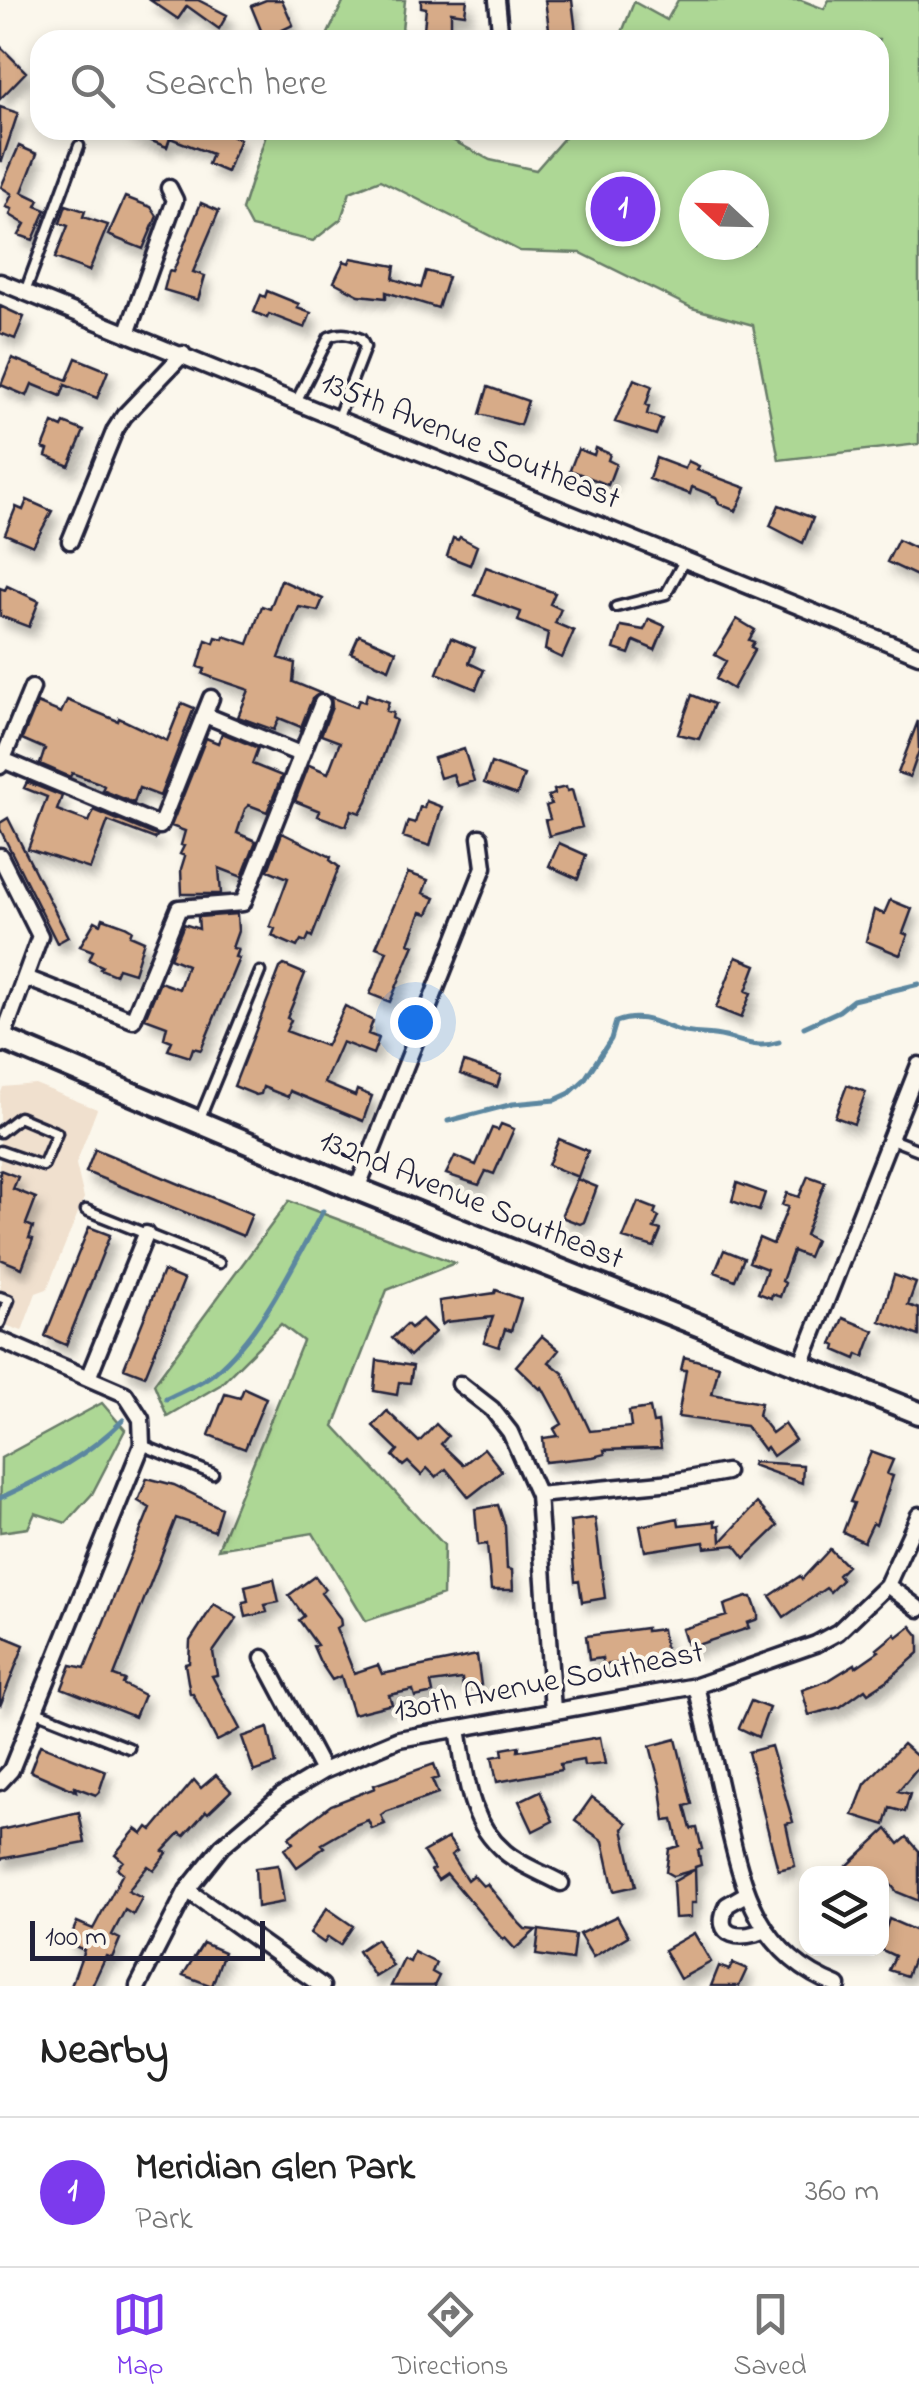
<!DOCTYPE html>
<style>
:root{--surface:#fff;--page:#f2f2f2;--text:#222;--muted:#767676;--line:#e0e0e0;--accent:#7c3aed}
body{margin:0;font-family:"Indie Flower",sans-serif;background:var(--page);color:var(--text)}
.controls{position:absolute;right:30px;bottom:30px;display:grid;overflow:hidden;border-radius:20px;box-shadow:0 5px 15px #0003}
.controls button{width:90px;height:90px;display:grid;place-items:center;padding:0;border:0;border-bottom:2px solid var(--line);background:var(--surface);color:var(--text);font:50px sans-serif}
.compass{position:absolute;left:679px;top:170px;width:90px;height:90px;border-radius:50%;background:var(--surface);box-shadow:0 5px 15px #0003;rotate:292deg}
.scale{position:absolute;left:30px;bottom:25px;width:235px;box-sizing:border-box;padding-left:10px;border:5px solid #22223b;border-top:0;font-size:28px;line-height:35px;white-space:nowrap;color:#22223b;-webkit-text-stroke:8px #fbf7ec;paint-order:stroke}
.you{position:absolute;left:415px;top:1022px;width:35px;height:35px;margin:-25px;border:8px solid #fff;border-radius:50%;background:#1a73e8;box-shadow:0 0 0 15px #1a73e833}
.badge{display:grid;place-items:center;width:65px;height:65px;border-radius:50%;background:var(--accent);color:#fff;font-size:32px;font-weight:700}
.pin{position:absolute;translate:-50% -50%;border:5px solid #fff;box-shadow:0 2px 10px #0006}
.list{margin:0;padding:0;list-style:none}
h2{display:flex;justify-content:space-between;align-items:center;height:130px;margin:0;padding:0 40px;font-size:42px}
h2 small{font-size:32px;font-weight:400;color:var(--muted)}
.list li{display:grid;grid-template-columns:65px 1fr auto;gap:30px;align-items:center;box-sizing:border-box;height:150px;padding:0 40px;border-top:2px solid var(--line)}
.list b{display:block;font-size:38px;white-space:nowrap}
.list p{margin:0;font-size:32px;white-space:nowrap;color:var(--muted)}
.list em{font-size:32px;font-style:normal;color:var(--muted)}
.icon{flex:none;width:55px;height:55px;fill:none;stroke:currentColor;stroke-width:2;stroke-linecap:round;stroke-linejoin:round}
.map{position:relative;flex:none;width:919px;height:1986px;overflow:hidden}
.search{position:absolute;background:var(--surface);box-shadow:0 5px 15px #0003;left:30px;right:30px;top:30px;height:110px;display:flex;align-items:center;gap:25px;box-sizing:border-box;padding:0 35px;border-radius:30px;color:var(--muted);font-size:38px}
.sheet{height:280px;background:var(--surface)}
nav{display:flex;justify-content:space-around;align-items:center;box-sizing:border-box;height:140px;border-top:2px solid var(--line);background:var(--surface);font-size:28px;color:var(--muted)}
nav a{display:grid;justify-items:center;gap:5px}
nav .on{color:var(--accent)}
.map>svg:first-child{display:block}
.built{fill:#f0e0ce}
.green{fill:#add795;stroke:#687c68;stroke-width:2.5;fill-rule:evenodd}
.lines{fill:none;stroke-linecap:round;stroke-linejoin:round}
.stream{stroke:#5c87a0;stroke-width:5}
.building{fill:#d7ab88;stroke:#22223b;stroke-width:2.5;filter:url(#shadow)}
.service-casing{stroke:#22223b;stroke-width:15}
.minor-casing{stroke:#22223b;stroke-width:21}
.secondary-casing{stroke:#22223b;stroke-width:28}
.service{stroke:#fbf7ec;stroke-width:8}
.minor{stroke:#fbf7ec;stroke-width:14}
.secondary{stroke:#fbf7ec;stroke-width:20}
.labels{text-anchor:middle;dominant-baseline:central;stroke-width:8;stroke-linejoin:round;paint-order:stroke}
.street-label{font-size:32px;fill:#22223b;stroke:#fbf7ec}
</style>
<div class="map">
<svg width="919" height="1986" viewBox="0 0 919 1986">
<defs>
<filter id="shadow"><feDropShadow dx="5.5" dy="9" stdDeviation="5" flood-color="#0004"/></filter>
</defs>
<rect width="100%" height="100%" fill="#fbf7ec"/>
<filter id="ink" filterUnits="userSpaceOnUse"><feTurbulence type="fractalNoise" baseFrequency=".01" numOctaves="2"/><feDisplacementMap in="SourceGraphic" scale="20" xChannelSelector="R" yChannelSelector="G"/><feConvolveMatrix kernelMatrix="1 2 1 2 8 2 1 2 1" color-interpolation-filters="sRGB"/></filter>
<g filter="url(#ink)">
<path class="built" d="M35,1084L97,1109L76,1164L84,1198L47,1289L36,1293L22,1331L0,1323V1095L3,1087Z"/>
<path class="green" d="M344,0H405L401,40H325Z
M678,0H801L824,9L829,0H919V444L779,460L753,325L692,308L581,253L520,251L380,180L350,192L341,219L313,241L251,227L242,210L266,135L260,130H433L490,160L536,170L571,130H879V40H619L634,2L667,20ZM754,185V245H694V185Z
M289,1201L455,1263L387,1290L334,1426L444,1545L443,1595L366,1621L313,1533L218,1549L303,1341L281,1324L220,1385L167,1416L154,1384Z
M102,1403L125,1430L92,1494L66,1523L35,1513L28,1528L0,1532L1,1458Z"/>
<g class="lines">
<path class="stream" d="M804,1027L839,1011L853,1000L919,984
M448,1121L513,1104L555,1100L570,1093L584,1080L611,1039L616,1022C640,1013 655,1022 677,1030C692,1035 709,1033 725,1037C745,1042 758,1049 779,1042
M166,1399C182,1391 200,1384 214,1373C263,1332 292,1266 323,1211
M0,1498C45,1477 88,1456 123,1420"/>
</g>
<path class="building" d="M150,0H198L227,15L219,29L187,6L178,19Z
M266,0H282L293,25L280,31L284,40H265L251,6Z
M421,0H467L465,14L451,12V40H423L426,8L421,7Z
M545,0H572L576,33L550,36Z
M0,46L26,72L0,99Z
M0,107L18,113L2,161H0Z
M218,130L240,139L227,172L208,164L212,154L170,138L167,147L126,131Z
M19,146L37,154L22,192L39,200L36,206L46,210L33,240L19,235L25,224L10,215L12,209L6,207L12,194L1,187Z
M125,197L151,207L157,216L143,249L108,235Z
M201,203L219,211L193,272L205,276L198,300L164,290L169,271L173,272Z
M66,205L85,211L83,217L108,225L89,271L55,258L68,226L60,223Z
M351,258L395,266L393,279L421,288L426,271L448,277L438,308L386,292V298L359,295L334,282L344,261L349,263Z
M267,291L299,304L297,308L311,313L305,328L269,314L267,318L254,312L261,295L265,297Z
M0,306L24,317L15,339L0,333Z
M12,358L67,380L76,358L108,371L97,398L65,385L61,396L32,384L27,396L1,385Z
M634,379L652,386L646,405L649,406L647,414L662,419L656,435L615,422Z
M488,387L528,401L520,425L480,414Z
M53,423L62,427L64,423L84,431L69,466L46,456L48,450L43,448Z
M596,448L610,454L608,460L616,464L608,485L570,470L578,449L594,455Z
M656,458L685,469L688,461L699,466L697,470L746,488L736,511L719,504L716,497L692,487L690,494L649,479Z
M27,500L52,511L33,546L5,534L16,507L23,510Z
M779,505L813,518L803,543L770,526Z
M460,537L477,546L470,565L447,556L453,538L458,540Z
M898,540L919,550V577L887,562Z
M486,567L555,593L550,604L561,609L555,623L574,631L562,658L545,650L548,633L518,621L521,612L475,595Z
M281,580L323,599L318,611L299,607L279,658L295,663L293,682L320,693L312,699L301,727L279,718L274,730L238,717L249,690L211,677L203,674L205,669L198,667L206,640L214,643L216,637L223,639L224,636L248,644L262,606L270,609Z
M7,586L39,601L29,627L0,616V588L5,590Z
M649,619L665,626L655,650L634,641L629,654L614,649L621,626L644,630Z
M737,619L755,630L749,640L754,642L751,647L755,649L733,689L716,679L726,661L715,655Z
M359,635L396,651L389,669L351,653Z
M451,638L475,648L469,663L484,670L476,689L437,673Z
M367,694L389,702L386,711L393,713L392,718L396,720L367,801L360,813L352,810L346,826L318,816L320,811L295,801L309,765L328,773L340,742L321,735L332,707L331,697L356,707L359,700L365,702Z
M692,695L714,704L699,739L678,734Z
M67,700L118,721L119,718L167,741L182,703L194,708L160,796L139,788L134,803L102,790L104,786L99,783L72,773L70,777L40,764L45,749L22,739L37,703L61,713Z
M918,721L919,751L910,777L898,773Z
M222,733L258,748L252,764L282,776L267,812L249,805L245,809L237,833L256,841L242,877L219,868L221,894H182L181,869L185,856L180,854L184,846L181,845L185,831L171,826L206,738L218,743Z
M464,749L474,781L457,786L453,774L440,778L434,758Z
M491,763L524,775L517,795L484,783Z
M27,782L62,796L57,810L89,822L94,810L157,836L155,839L108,821L90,869L28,849L47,797L24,788Z
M566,787L567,791L572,790L582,827L549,836L545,820L550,819L546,806L551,804L548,796L555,794L554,790Z
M426,801L442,807L430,846L403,837L408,821L415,823L420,807L424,808Z
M8,818L68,937L57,943L0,829V823Z
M282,833L331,857L330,860L339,867L312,937L309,935L306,942L301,940L297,947L272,936L275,929L270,926L288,878L268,870Z
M559,843L586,855L578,879L549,866Z
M408,873L428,880L423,893L435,898L428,914L421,912L409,943L414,945L390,1002L370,994L387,951L376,947Z
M890,900L912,909L903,933L908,935L900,955L866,941L874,910L884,914Z
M237,914L238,931L232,948L238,949L235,957L239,958L201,1050L193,1048L190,1057L168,1050L172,1041L164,1038L167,1026L145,1018L160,982L179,989L187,965L170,958L184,924L199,929L198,917Z
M103,918L125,926L132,930L130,935L144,941L134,973L118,968L115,975L100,969L102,966L89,960L93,951L80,946L95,921L101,924Z
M736,957L756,965L746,991L751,993L741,1018L716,1008Z
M284,965L305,974L287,1018L291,1020L286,1031L326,1046L345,1006L373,1021L368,1034L379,1038L373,1054L342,1042L324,1083L355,1096L357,1090L372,1096L363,1121L290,1091L288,1097L263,1087L261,1094L256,1095L234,1086L280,968Z
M464,1062L501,1075L497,1087L460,1074Z
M847,1085L866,1092L854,1124L835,1117Z
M501,1124L514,1129L494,1174L486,1171L479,1185L446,1174L455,1156L476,1165L492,1128L498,1130Z
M559,1139L588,1151L578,1177L548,1165Z
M95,1149L252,1214L243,1236L86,1172Z
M0,1170L18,1177L13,1189L36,1198L26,1224L33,1227L29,1238L33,1239L22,1268L0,1259Z
M808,1176L825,1182L805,1235L815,1240L808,1257L793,1251L782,1281L785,1283L780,1297L772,1294L771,1298L758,1293L767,1269L749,1262L759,1238L773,1244L788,1207L782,1205L787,1193L799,1197Z
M577,1179L597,1187L584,1222L580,1224L564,1218L562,1214Z
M737,1183L765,1193L759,1211L732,1201Z
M638,1202L656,1209L654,1214L659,1217L654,1228L661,1230L654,1247L623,1238Z
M89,1227L110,1235L66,1345L45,1336Z
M724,1250L744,1258L735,1280L715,1272Z
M163,1271L184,1280L145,1376L124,1368Z
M894,1275L916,1283L908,1305L919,1309V1336L880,1321Z
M496,1290L521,1299L511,1331L505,1329L499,1347L484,1342L493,1317L446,1322L442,1325L439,1301L495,1293Z
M843,1318L874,1331L864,1357L858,1354L856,1359L835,1350L836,1346L832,1344Z
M422,1319L435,1332L410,1356L392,1338L407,1324L411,1328Z
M542,1336L559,1350L549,1362L563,1373L590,1431L631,1427L629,1411L650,1408L653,1423L658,1422L661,1448L604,1450L605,1454L593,1457L545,1462L543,1438L558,1436L554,1429L562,1424L542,1387L540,1389L516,1366Z
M684,1357L719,1366L712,1394L761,1403L758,1415L772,1433L784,1424L795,1440L773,1456L767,1447L764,1450L746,1426L678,1417L686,1370H681Z
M377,1360L413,1366L410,1383L399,1382L397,1395L374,1391Z
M244,1388L266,1398L245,1449L209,1435L225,1394L240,1398Z
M387,1411L419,1442L436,1424L448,1436L441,1444L463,1465L484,1448L502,1471L469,1497L446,1469L436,1477L427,1468L421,1475L408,1462L403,1466L393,1456L398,1450L373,1426Z
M871,1452L893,1460L887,1474L893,1476L876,1525L873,1523L864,1542L843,1532L854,1503L850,1502Z
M753,1462L803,1465L802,1483L752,1465Z
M147,1478L174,1485L221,1508L214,1531L176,1518L114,1676L125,1680L123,1684L144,1695L135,1717L62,1688L71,1665L85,1668L141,1530L150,1508L138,1501Z
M757,1503L778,1526L745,1558L735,1545L705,1548L704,1542L645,1551L640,1526L678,1518L679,1525L715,1521V1526L720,1525L721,1542Z
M498,1505L505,1526L507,1569L512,1570L513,1590H491L487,1544L478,1545L475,1509Z
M595,1518L605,1598L582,1602L579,1581L575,1582L570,1521Z
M830,1549L847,1566L838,1575L842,1580L830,1592L826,1588L784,1617L770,1596L800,1576L802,1579Z
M315,1576L325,1589L321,1593L340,1618L341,1625L336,1628L354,1673L378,1665L382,1674L477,1655L481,1685L463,1688L462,1679L431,1683L433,1693L415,1697L413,1690L389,1695L392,1704L353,1714L341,1676L332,1680L320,1662L313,1646L317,1645L299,1620L304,1616L289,1595Z
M274,1579L279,1602L265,1605L267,1612L246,1617L243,1602L248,1601L245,1586Z
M747,1597H752L758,1614V1619L747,1623L749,1628L688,1648L682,1629L727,1616L724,1605Z
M214,1604L237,1618L213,1652L217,1675L212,1676L240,1729L217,1741L193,1694H190L185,1664L189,1663L190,1641Z
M911,1626L919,1636V1653L888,1680L868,1693L865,1689L840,1707L809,1715L802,1690L829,1680L855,1664L856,1667L879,1651L877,1649L895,1634L897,1637Z
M646,1628V1631L662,1629L666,1653L647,1658V1660L603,1665L602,1658L589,1660L586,1636Z
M0,1635L24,1645L0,1706Z
M751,1701L769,1708L758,1737L739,1728Z
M268,1728L276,1764L254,1772L242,1737Z
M600,1737L605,1764L584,1766L583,1760L560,1764L561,1770L497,1782L492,1757L503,1755L502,1749L519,1746L518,1751Z
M676,1739L692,1804L685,1806L691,1829L697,1828L702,1849L698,1850L701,1865L695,1867L696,1903H691V1917L675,1918L673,1882L694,1870L673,1876L666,1872L669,1849L679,1846L673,1820L665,1821L661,1788L650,1746Z
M903,1744L919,1758V1766L898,1791L910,1794L905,1812L890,1808L885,1825L853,1815L865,1784Z
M40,1745L106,1771L99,1792L96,1795L75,1787L76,1791L30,1771Z
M771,1746L793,1822L786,1824L795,1866L778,1870L748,1752Z
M434,1764L439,1778L432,1780L438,1794L385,1812L381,1815L385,1824L372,1829L368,1820L355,1825L322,1844L325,1847L297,1867L284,1849L293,1843L289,1837L331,1805L375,1788L374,1785Z
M216,1775L231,1791L208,1813L206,1811L184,1836L180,1833L163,1851L167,1853L154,1870L148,1866L128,1891L142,1898L133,1915L125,1910L112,1935L120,1939L112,1958L106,1956L92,1986H71L84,1950L68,1943L77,1922L93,1929L123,1873L117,1868L123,1861L115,1854L136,1829L143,1834L148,1827L152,1830L194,1780L201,1788Z
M540,1791L553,1821L533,1831L519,1801Z
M592,1797L627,1823L623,1829L636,1886L614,1891L603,1841L575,1821Z
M79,1812L85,1843L0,1859V1830Z
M887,1829L899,1844L907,1837L919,1851V1901L897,1892L882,1874H852L847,1866Z
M448,1838L457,1851L451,1855L467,1880L473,1875L483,1886L487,1884L520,1924L525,1929L536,1930L515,1949L505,1938L503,1940L447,1874L438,1880L431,1870L434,1869L423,1852Z
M278,1865L284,1902L257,1907L255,1868Z
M327,1908L353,1926L340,1945L328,1937L324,1943L310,1933Z
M617,1916L628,1936L593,1957L579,1934Z
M889,1919L919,1932V1945L907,1976L889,1970L895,1956L882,1950V1939Z
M539,1930L575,1935L572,1960L536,1955Z
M694,1933L711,1962L680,1979L664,1950Z
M376,1939L393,1966L375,1977L358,1951Z
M203,1943L224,1952L212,1986L183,1975Z
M414,1952L436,1963L432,1972L439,1976L434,1986H391L404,1959L410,1962Z
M733,1963L747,1969L739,1986H711L719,1966L729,1970Z"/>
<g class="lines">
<defs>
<path id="service" d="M25,292L79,146
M297,400L329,337C342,332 349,334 361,339L365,347L338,417
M616,607L666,594L684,561
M200,1118L260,972
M0,1132L19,1117L57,1133L43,1166L0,1151
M891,1139L919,1150
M86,1210L219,1263
M0,1297L9,1300L0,1323
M142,1445L213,1474
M36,1711L129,1748"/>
<path id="minor" d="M497,0L501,40
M0,282L919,655
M127,334L175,200L169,188
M70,541L115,430L124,416L183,354
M205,715L300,754
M3,760L160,826L211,698
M0,766L32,688
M0,856L40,936L0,1045
M26,978L133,1020L179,908L243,903L322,703
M357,1189L484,867L480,837
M0,1340L125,1394L141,1419L142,1445L11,1770L0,1782
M801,1365L919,1065
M88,1378L146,1234
M460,1384L492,1409L510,1432L538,1495L553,1710
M538,1495L672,1482L726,1472
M887,1585L919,1609
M263,1658L323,1771
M696,1686C706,1726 715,1766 724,1807C742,1884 755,1954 838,1986
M458,1729C466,1774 467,1820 505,1852C520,1865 543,1873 561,1883
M187,1890L322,1986
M746,1894L727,1905C711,1939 743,1940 766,1930
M138,1986L187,1890L222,1846L281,1796L323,1771L399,1739L696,1686L816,1644L838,1632L887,1585L919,1515"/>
<path id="secondary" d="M0,1038L357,1189L919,1413"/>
</defs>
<use href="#service" class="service-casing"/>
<use href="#minor" class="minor-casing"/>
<use href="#secondary" class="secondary-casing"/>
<use href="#service" class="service"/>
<use href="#minor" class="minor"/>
<use href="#secondary" class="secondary"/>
</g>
</g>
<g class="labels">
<g class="street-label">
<text transform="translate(470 442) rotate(22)">135th Avenue Southeast</text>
<text transform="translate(471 1201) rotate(22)">132nd Avenue Southeast</text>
<text transform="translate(549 1683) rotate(-11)">130th Avenue Southeast</text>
</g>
</g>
</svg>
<div class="controls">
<button><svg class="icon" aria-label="layers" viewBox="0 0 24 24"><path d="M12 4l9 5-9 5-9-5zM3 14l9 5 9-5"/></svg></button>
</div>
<svg class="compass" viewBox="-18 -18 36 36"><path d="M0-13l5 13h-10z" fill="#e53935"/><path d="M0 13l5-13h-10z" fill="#767676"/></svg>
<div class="scale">100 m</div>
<div class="you"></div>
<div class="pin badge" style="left:623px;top:209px">1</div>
<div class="search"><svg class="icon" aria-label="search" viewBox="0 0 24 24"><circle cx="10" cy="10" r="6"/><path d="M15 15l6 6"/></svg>Search here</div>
</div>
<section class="sheet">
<h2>Nearby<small></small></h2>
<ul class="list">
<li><span class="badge">1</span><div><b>Meridian Glen Park</b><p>Park</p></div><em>360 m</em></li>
</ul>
</section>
<nav>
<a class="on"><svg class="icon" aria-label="map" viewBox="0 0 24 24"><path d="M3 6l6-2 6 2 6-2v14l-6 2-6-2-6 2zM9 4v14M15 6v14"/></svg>Map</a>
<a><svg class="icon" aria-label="directions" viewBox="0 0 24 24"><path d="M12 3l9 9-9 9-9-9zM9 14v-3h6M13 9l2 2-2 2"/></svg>Directions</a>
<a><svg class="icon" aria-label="saved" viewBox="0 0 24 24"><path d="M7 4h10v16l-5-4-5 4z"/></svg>Saved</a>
</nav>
